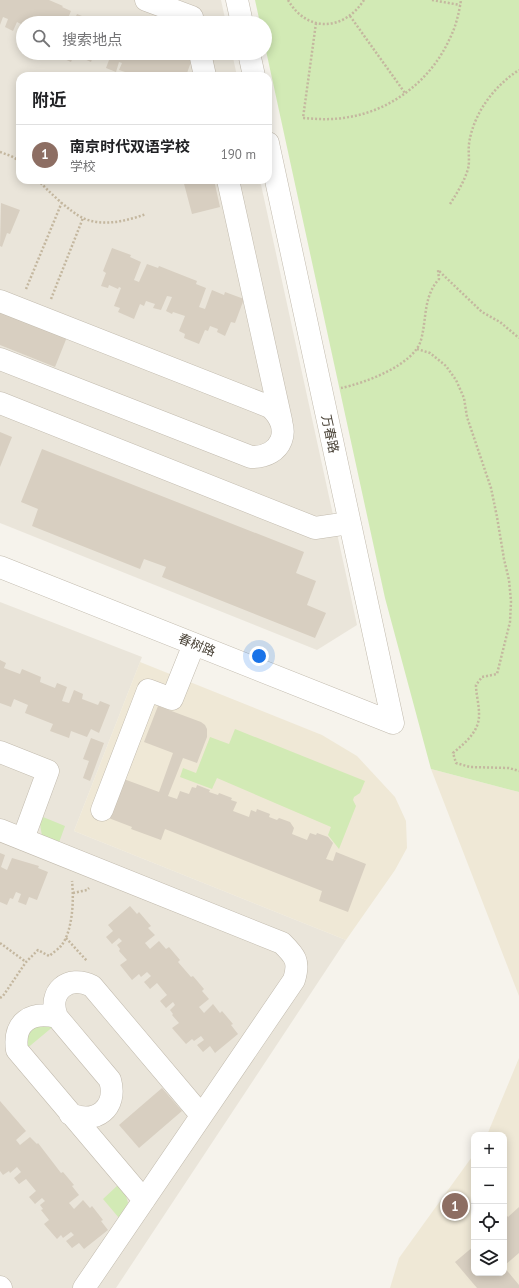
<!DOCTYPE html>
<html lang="zh">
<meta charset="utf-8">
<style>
:root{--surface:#fff;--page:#f2f2f2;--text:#202124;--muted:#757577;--line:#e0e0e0;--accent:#d93025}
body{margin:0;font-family:"PT Sans","Noto Sans SC",sans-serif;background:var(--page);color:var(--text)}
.controls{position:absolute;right:12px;bottom:12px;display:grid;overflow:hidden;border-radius:8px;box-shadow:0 2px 10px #0003}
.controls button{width:36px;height:36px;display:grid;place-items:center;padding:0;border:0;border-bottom:1px solid var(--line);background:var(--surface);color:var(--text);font:20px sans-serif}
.you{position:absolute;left:259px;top:656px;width:14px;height:14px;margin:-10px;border:3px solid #fff;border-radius:50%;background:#1a73e8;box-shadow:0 0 0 6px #1a73e833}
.badge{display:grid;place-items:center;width:26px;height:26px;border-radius:50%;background:var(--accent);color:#fff;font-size:13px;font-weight:700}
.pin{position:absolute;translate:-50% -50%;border:2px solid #fff;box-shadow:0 1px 4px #0006}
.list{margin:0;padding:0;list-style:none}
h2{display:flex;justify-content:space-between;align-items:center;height:52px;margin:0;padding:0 16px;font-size:17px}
h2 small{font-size:13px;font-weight:400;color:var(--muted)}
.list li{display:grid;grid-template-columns:26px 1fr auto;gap:12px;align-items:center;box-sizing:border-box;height:60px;padding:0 16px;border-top:1px solid var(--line)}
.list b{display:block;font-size:15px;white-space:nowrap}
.list p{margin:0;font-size:13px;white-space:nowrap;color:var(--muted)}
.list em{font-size:13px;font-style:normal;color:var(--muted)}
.icon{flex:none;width:22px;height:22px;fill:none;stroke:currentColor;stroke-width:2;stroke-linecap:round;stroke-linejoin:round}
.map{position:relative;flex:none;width:519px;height:1288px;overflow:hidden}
.search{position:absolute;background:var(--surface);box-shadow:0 2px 10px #0003;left:16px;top:16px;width:256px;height:44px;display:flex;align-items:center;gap:10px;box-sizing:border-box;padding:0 14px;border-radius:22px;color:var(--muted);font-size:15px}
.panel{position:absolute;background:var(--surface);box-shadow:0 2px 10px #0003;left:16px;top:72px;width:256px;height:112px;border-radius:12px}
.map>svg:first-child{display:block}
.residential{fill:#eae5da}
.education{fill:#efe8d6}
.green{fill:#d2eab5}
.building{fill:#d8cfc1}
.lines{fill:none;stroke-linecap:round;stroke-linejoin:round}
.minor-casing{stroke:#c2bbae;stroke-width:23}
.path{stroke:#c4b79f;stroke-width:2.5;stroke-dasharray:2 2;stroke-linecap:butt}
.minor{stroke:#fff;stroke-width:22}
.labels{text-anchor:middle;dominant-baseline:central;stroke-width:4;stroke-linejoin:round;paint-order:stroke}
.street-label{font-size:13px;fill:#4b4439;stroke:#fff}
</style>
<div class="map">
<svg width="519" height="1288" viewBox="0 0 519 1288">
<rect width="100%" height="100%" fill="#f6f3ec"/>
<path class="residential" d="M0,0H221L226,23H23V53H232L237,76H20V180H260L357,625L317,650L0,523Z
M0,602L142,657L74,831L346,940L116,1288H0Z"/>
<path class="education" d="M140,662L322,735L357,756L395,797L406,821L407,848L395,870L346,940L74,831Z
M431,769L519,792V996Z
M519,1058V1288H390L399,1258L474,1154V1273H504V1135H487Z"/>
<path class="green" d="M255,0H519V792L431,769L385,598L265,46V23H260Z
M235,729L365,781L360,793L354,797L353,800L356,806L339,849L328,835L331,827L217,778L212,789L180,777L183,768L196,773L210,737L229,744Z
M43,817L65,826L57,848L42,836L40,824Z
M30,1024L55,1025L25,1050Z
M118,1185L126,1196L128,1203L119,1218L103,1199Z"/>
<path class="building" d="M0,0H49L63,6L62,7L71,11L66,23H23V25L17,22L13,31L5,27L8,19L3,17L0,25Z
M77,14L87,18L88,16L106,23H73Z
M54,53H79L77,56L74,55L71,62L53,54Z
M84,53H145V55L151,57L153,53H182V55L192,59L186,76H128L123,74L125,72L119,70L122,63L119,62L116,72L106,68L109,60L94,54L91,62L82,58Z
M183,180H214L220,207L192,214Z
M1,203L20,210L10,234L7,233L2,247L0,246Z
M112,248L131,255L130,257L141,262L134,280L139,282L147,264L158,268L159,266L197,281L196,284L206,288L199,307L205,309L212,290L224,295L225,292L244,299L235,323L231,322L225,336L217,332L218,329L210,326L208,331L205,330L199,344L184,338L185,334L179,331L185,316L173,312L172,314L166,311L172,297L167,296L161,310L153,308L155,304L146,301L144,306L140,304L134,319L118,312L120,308L114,306L121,288L119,287L118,289L109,285L108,288L101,286L106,273L103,271Z
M0,310L67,337L55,367L0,345Z
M0,432L12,437L0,467Z
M42,449L304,552L296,573L316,581L307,605L326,613L315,638L162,577L166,567L144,559L140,569L32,526L38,509L21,502Z
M0,660L6,663L4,668L20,674L22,669L41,677L40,682L55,688L57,683L67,687L62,701L69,703L74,690L83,694L82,699L98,705L100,701L110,705L99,733L91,729L87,737L71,731L69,738L50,731L53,724L25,713L28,705L14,699L11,707L0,703Z
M158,706L201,722L205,725L207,729V737L197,763L183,758L168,796L177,799L180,791L189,794L192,787L196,788L197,785L210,790L209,792L218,795L219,793L232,798L231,800L237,802L233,811L249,817L251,810L256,812L257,809L270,814L269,817L277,820L279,818L290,822L294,828L292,834L307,840L310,833L316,835L317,833L328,837L333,843L326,859L333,861L336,852L366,864L348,912L319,901L322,891L165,829L161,840L131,829L132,827L106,817L121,778L159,792L173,753L144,742Z
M91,738L104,743L90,781L83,778L89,761L83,759Z
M0,853L5,855L1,867L7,870L12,858L39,866L38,868L48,872L37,900L29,897L26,905L18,902L21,894L16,892L13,899L10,898L7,905L0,902Z
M130,906L137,914L139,912L151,926L148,928L155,935L145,943L150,949L159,941L166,949L169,947L180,960L178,962L191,977L193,976L204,989L202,991L209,999L199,1007L204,1013L213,1004L220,1013L222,1011L233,1024L231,1025L238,1034L215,1053L210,1046L203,1052L197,1045L204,1040L201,1036L194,1041L192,1039L186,1044L172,1028L179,1023L172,1015L173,1014L170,1010L175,1005L173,1002L166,1008L160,1001L167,995L157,983L150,989L144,982L151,976L147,972L141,977L139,974L132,980L120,965L127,960L119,951L120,949L117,945L122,941L119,938L112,944L106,937L113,931L108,925Z
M162,1088L182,1111L139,1148L119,1125Z
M0,1101L26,1131L16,1140L20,1145L30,1137L37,1144L38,1143L61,1173L63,1172L74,1185L72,1186L79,1195L69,1203L74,1209L83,1200L90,1208L92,1206L103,1220L101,1221L108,1230L84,1249L79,1243L72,1248L66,1241L74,1235L71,1232L63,1238L61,1235L57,1239L44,1224L49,1220L41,1210L43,1209L40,1205L45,1201L42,1198L35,1204L29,1197L36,1191L26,1179L19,1184L14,1178L21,1172L17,1167L10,1173L9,1171L3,1175L0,1171Z
M519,1207V1253L504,1266V1212L508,1217Z
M474,1246V1273H504V1267L519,1285V1288H477L455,1262Z"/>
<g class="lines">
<defs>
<path id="minor" d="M146,0L192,17
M237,0L242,23
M200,53L205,76
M249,53L254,76
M268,143L393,723
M228,180L281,420
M0,301L270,407C294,428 282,458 251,457L0,359
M0,403L315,528L349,523
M0,567L393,723
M0,752L48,771L23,839
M102,810L148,690L172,699L194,644
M0,830L282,943C295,956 300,961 294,980L84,1288
M57,1017C31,1011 13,1022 17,1050L144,1200
M70,1114C96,1125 118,1108 110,1080L57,1017C47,992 68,974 92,986L201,1115
M0,1287L1,1288"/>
</defs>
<use href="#minor" class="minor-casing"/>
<path class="path" d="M288,0C307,33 344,31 364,0
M432,0L460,5
M350,16L405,93
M316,23L303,118C316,119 329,120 342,118C389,113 431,81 450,38C456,26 459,13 461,0
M0,152L11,156L20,161
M38,180C47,190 71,213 83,218C102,227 127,221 146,214
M450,204C457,193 464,182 468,169C470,161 468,152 469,144C473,114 494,86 519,70
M26,289L62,202
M51,299L83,218
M417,349L430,353L446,366L456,380L464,398L467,417L491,488L497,517L504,559L509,580L511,601L510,622L497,674L482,677L476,685C476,694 479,704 479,713C480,731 466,742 453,753L456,763L470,767L509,768L519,771
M341,388C365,383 414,365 421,340C427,318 423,297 439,279L438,270L482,312L500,322L519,338
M73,893L87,890L89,888
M66,938L87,961
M0,943L26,962
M0,998L3,996L26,962L38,950L49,956C53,953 58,949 61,946C73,931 74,899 72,881"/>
<use href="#minor" class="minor"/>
</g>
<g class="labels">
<g class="street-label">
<text transform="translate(330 434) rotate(78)">万春路</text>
<text transform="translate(197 645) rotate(22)">春树路</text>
</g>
</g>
</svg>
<div class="controls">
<button>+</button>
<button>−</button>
<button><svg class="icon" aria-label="locate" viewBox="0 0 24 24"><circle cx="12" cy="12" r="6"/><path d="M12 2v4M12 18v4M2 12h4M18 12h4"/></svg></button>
<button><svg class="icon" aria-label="layers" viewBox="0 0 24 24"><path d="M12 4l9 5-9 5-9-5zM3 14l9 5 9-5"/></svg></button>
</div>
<div class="you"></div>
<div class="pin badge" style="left:455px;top:1206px;background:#8d6e63">1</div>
<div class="search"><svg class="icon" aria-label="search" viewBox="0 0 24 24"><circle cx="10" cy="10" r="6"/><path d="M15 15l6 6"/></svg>搜索地点</div>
<section class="panel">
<h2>附近<small></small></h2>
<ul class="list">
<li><span class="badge" style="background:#8d6e63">1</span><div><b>南京时代双语学校</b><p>学校</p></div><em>190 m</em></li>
</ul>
</section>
</div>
